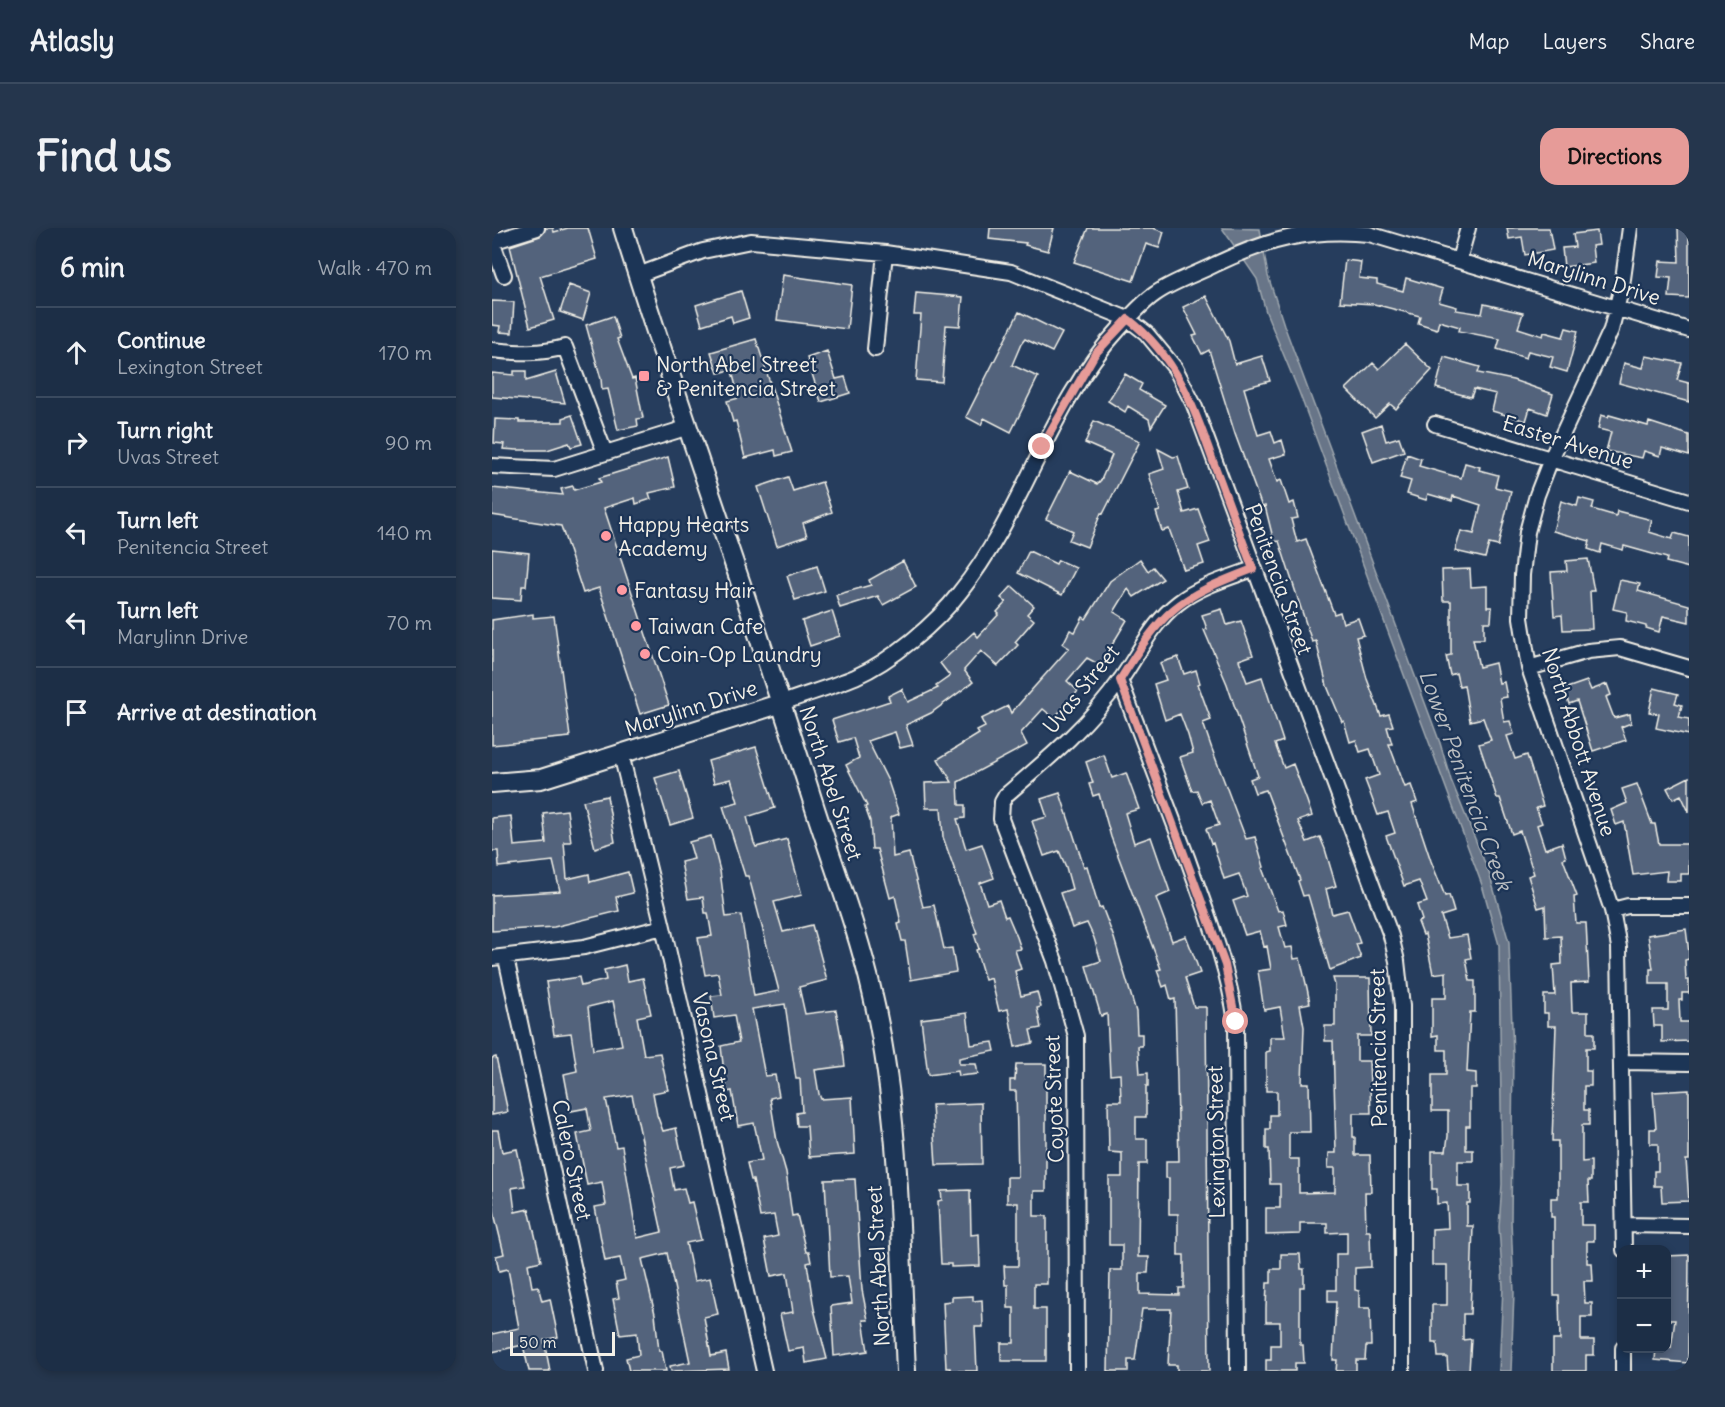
<!DOCTYPE html>
<meta charset="utf-8">
<style>
:root{--surface:#1c2e46;--page:#25364d;--text:#f1f3f6;--muted:#a0a8b3;--line:#3a4a5f;--accent:#e69b98}
body{margin:0;font-family:Delius,sans-serif;background:var(--page);color:var(--text)}
.controls{position:absolute;right:18px;bottom:18px;display:grid;overflow:hidden;border-radius:12px;box-shadow:0 3px 9px #0003}
.controls button{width:54px;height:54px;display:grid;place-items:center;padding:0;border:0;border-bottom:2px solid var(--line);background:var(--surface);color:var(--text);font:30px sans-serif}
.scale{position:absolute;left:18px;bottom:15px;width:105px;box-sizing:border-box;padding-left:6px;border:3px solid #f4f1e8;border-top:0;font-size:16px;line-height:21px;white-space:nowrap;color:#f4f1e8;-webkit-text-stroke:4px #1d3557;paint-order:stroke}
.stop{position:absolute;width:18px;height:18px;margin:-14px;border:4px solid #e69b98;border-radius:50%;background:#fff}
.stop.end{background:#e69b98;border-color:#fff;box-shadow:0 2px 6px #0008}
.list{margin:0;padding:0;list-style:none}
h2{display:flex;justify-content:space-between;align-items:center;height:78px;margin:0;padding:0 24px;font-size:26px}
h2 small{font-size:20px;font-weight:400;color:var(--muted)}
.list li{display:grid;grid-template-columns:39px 1fr auto;gap:18px;align-items:center;box-sizing:border-box;height:90px;padding:0 24px;border-top:2px solid var(--line)}
.list b{display:block;font-size:22px;white-space:nowrap}
.list p{margin:0;font-size:20px;white-space:nowrap;color:var(--muted)}
.list em{font-size:20px;font-style:normal;color:var(--muted)}
.icon{flex:none;width:33px;height:33px;fill:none;stroke:currentColor;stroke-width:2;stroke-linecap:round;stroke-linejoin:round}
.map{position:relative;flex:none;width:1197px;height:1143px;overflow:hidden;border-radius:18px}
header{display:flex;align-items:center;gap:36px;box-sizing:border-box;height:84px;padding:0 30px;background:var(--surface);border-bottom:2px solid var(--line)}
header strong{font-size:28px}
nav{display:flex;gap:33px;margin-inline-start:auto;font-size:21px}
.intro{display:flex;align-items:center;justify-content:space-between;box-sizing:border-box;height:144px;padding:0 36px}
h1{margin:0;font-size:42px}
.button{padding:15px 27px;border-radius:18px;background:var(--accent);color:#111;font-size:21px;font-weight:700}
main{display:flex;gap:36px;padding:0 36px}
aside{flex:1;background:var(--surface);border-radius:18px;box-shadow:0 3px 9px #0003}
.map>svg:first-child{display:block}
.water{fill:#677588;stroke:#9fa7ae;stroke-width:1.5}
.building{fill:#52647b;stroke:#f4f1e8;stroke-width:1.5;fill-rule:evenodd}
.lines{fill:none;stroke-linecap:round;stroke-linejoin:round}
.minor-casing{stroke:#f4f1e8;stroke-width:18}
.major-casing{stroke:#f4f1e8;stroke-width:22}
.minor{stroke:#1d3557;stroke-width:14}
.major{stroke:#1d3557;stroke-width:18}
.route{stroke:#e69b98;stroke-width:8}
.poi-dot{fill:#ff9aa2;stroke:#1d3557;stroke-width:2}
.labels{text-anchor:middle;dominant-baseline:central;stroke-width:4.5;stroke-linejoin:round;paint-order:stroke}
.street-label{font-size:21px;fill:#f4f1e8;stroke:#1d3557}
.poi-label{font-size:21px;fill:#f4f1e8;stroke:#1d3557;text-anchor:start}
.water-label{font-size:22px;font-style:italic;fill:#bcbfc2;stroke:#1d3557}
</style>
<header>
<strong>Atlasly</strong>
<nav><a>Map</a><a>Layers</a><a>Share</a></nav>
</header>
<div class="intro"><h1>Find us</h1><a class="button">Directions</a></div>
<main>
<aside>
<h2>6 min<small>Walk · 470 m</small></h2>
<ul class="list">
<li><svg class="icon" aria-label="ahead" viewBox="0 0 24 24"><path d="M12 20V5M6 11l6-6 6 6"/></svg><div><b>Continue</b><p>Lexington Street</p></div><em>170 m</em></li>
<li><svg class="icon" aria-label="right" viewBox="0 0 24 24"><path d="M7 20v-9h11M14 6l5 5-5 5"/></svg><div><b>Turn right</b><p>Uvas Street</p></div><em>90 m</em></li>
<li><svg class="icon" aria-label="left" viewBox="0 0 24 24"><path d="M17 20v-9H6M10 6l-5 5 5 5"/></svg><div><b>Turn left</b><p>Penitencia Street</p></div><em>140 m</em></li>
<li><svg class="icon" aria-label="left" viewBox="0 0 24 24"><path d="M17 20v-9H6M10 6l-5 5 5 5"/></svg><div><b>Turn left</b><p>Marylinn Drive</p></div><em>70 m</em></li>
<li><svg class="icon" aria-label="arrive" viewBox="0 0 24 24"><path d="M6 21V4h12l-3 4 3 4H6"/></svg><div><b>Arrive at destination</b></div></li>
</ul>
</aside>
<div class="map">
<svg width="1197" height="1143" viewBox="0 0 1197 1143">
<rect width="100%" height="100%" fill="#263d5d"/>
<filter id="ink" filterUnits="userSpaceOnUse"><feTurbulence type="fractalNoise" baseFrequency=".0167" numOctaves="2"/><feDisplacementMap in="SourceGraphic" scale="12" xChannelSelector="R" yChannelSelector="G"/><feConvolveMatrix kernelMatrix="1 2 1 2 8 2 1 2 1" color-interpolation-filters="sRGB"/></filter>
<g filter="url(#ink)">
<path class="water" d="M730,0L768,1L776,48L792,97L948,515L959,552L997,645L1017,714L1021,828L1019,992L1022,1065L1019,1143H1007L1011,1059L1007,999L1010,956L1007,717L990,657L807,164L774,84L765,51Z"/>
<path class="building" d="M54,0H61L62,4L76,0H96L105,31L48,48L62,92L38,99L18,18L48,8Z
M498,0H562L556,23L533,17L534,15L497,11Z
M596,0H661L672,4L667,20L654,16L641,53L582,34Z
M1015,0H1057L1061,22L1033,27L1030,9L1017,11Z
M1186,0H1197V70L1177,69L1179,50L1166,49L1168,33L1187,34Z
M1105,3L1107,17L1100,18L1102,35L1072,39L1070,20L1083,19L1081,6Z
M853,32L869,34L867,50L885,52V56L911,63L914,50L951,61L947,74L965,79L964,82L990,86L992,76L1031,85L1026,100L1051,108L1052,104L1071,109L1074,100L1086,103L1075,144L1058,139L1061,129L1036,123L1034,130L1005,121L1008,111L967,103L968,99L947,93L945,101L926,95L928,88L882,76L848,74Z
M291,47L360,57L355,101L285,92Z
M77,57L99,65L91,92L68,84Z
M249,63L257,90L241,95L239,88L210,97L204,77Z
M424,65L471,69L468,98L454,97L450,154L424,152L429,87H422Z
M714,68L737,113L743,136L770,128L778,153L752,160L766,207L779,203L783,215L790,212L794,226L777,231L785,254L789,252L797,276L802,274L806,290L799,291L805,314L814,311L842,386L848,384L851,395L866,390L872,407L864,409L875,451L889,488L897,486L901,498L895,499L900,516H897L913,559L919,557L925,574L920,576L939,633L953,668L957,667L962,684L949,688L956,710L975,707L979,730L974,731L978,753H983V784H978L975,844L984,845V860H978V898H974V922H981V933H966V958H978V975H975V998H981L978,1086H971V1112L979,1111L977,1143H956L955,1129H946L945,1115H940V1077H955V1037H940V1001L956,1000L955,975L945,976V961H940V923H954L956,908V883H940V847H954V822H946V807L940,808V770H954V744L941,746L933,706L931,707L926,694L930,692L925,677L935,674L927,653L912,658L894,608L903,605L896,584L886,587L878,565L873,552L887,547L878,521L868,524L864,512L858,514L852,493L850,494L835,458L824,413L820,414L787,313L782,314L773,278L770,279L743,206L717,122L710,126L701,108L705,107L691,79Z
M0,73L22,74L20,105L7,104L8,98L0,97Z
M527,84L570,105L560,124L533,111L529,116L520,137L546,149L519,204L492,190L489,197L474,189Z
M121,88L128,110L125,111L140,151L143,150L151,190L145,191L146,198L126,202L116,161L110,162L109,151L94,97Z
M264,111L300,224L284,228L283,222L253,230L244,193L241,194L235,173L247,170L241,147L239,142L226,145L219,124Z
M913,116L940,142L904,181L898,176L883,190L854,161L881,135L887,141Z
M335,123L344,151L353,149L358,165L329,174L315,130Z
M1154,128L1190,135L1185,152L1197,155V174L1127,155L1132,135L1151,140Z
M952,129L988,139L986,145L1021,152L1061,166L1055,186L1038,180L1034,193L1000,183L1004,166L982,161L979,169L944,160Z
M22,143H34V153L64,144L73,175L0,169V145L22,147Z
M633,146L650,156L647,162L673,177L659,199L657,191L636,178L633,184L616,173Z
M80,187L90,216L79,219L77,215L55,222H25L11,221L12,216L2,215L3,191L27,192V194H71V190Z
M1109,187L1116,189L1117,187L1156,198L1157,194L1197,207V228L1170,220L1168,228L1152,223L1150,230L1114,223L1119,204L1106,201Z
M602,193L648,213L611,286L609,285L595,319L577,312L581,303L554,291L578,243L605,256L609,252L620,227L593,215Z
M889,196L894,213L907,209L912,223L881,234L870,203Z
M666,221L681,229L686,228L696,261L686,264L692,285L706,281L718,314L706,318L712,336L692,342L677,301L670,303L664,284L668,283L657,246L672,241Z
M915,226L929,231L927,238L969,250L973,235L988,239L987,242L1006,247L1003,259L1019,263L1006,318L997,316L993,330L963,323L969,303L982,306L989,277L961,268L960,273L936,266L934,272L915,266L919,253L908,250Z
M176,229L183,259L157,265L159,271L144,276L143,270L112,280L177,477L148,486L107,360L91,365L69,298L0,287V260L71,267L69,261L81,258L82,262L109,254L107,250Z
M296,249L301,263L330,254L340,284L311,295L315,308L285,318L266,259Z
M1087,270L1102,274L1100,281L1124,288L1125,283L1160,292L1157,304L1180,311L1182,305L1197,309V340L1174,334L1175,330L1132,318L1131,322L1110,316L1108,325L1096,321L1098,313L1061,303L1069,273L1085,278Z
M0,321L37,325L34,358H30L29,372L0,370Z
M537,323L564,336L566,332L584,340L570,367L526,345Z
M648,331L656,343L661,339L671,351L642,369L636,361L622,384L635,392L608,437L595,430L575,453L586,463L562,490L551,481L529,505L535,517L466,554L467,577H473V590L465,591L474,621L490,616L502,650L488,655L495,676L507,672L513,689L516,688L525,709L529,721L523,722L529,741L523,743L529,768L545,764L549,779L545,780L549,800L538,802L541,815L523,819L516,781L507,783L499,750L493,752L484,722L487,721L482,706L485,705L451,609L449,580H434L433,555L460,554L446,531L487,506L485,503L493,499L489,491L516,478L519,485L577,420L571,416L578,402L583,404L591,389L594,391L618,353Z
M1096,331L1102,363H1098L1100,401L1071,402L1070,387L1062,388L1059,344L1075,343L1074,333Z
M411,333L424,359L391,377L386,368L348,380L344,367L379,357L377,352Z
M325,338L333,363L303,372L295,348Z
M978,341L979,359L995,358V379H1000L999,394H992V411H981L987,439L1003,435L1007,455L1012,454L1015,469L1008,470L1012,494L1018,493L1022,506L1015,508L1023,531L1035,527L1051,578L1044,580L1050,595L1045,597L1053,621L1070,615L1074,630L1071,631L1085,668L1082,669L1084,695H1094L1097,754L1079,755L1080,784H1096V805H1102V820H1094V843H1099V858H1092V882H1097V897H1090V934L1099,933V953H1096L1097,974H1089V997H1102V1013H1095V1035H1100L1101,1053H1092L1093,1075H1100V1089H1089V1112H1102V1127H1094V1143H1061V1112H1068L1067,1067H1062V989H1059V970H1066V913H1060L1064,798H1056V785H1052V767H1063L1061,737L1070,736L1069,708L1054,709L1053,678L1046,680L1036,648L1042,646L1028,603L1020,606L1008,570H1005L987,516L999,512L991,490L978,493L972,457L967,458L964,445L958,447L954,428L959,427V373H951L950,342Z
M1128,352L1148,356L1146,363L1197,377V394L1171,388L1167,404L1154,400V398L1134,393L1135,384L1121,381Z
M520,358L542,378L535,386L542,392L523,414L526,417L506,438L489,423L472,442L481,454L439,485L414,497L421,517L408,520L403,504L376,513L396,553L407,586L399,589L401,629L417,625L431,679L442,677L452,721L460,720L464,744L419,752L413,713H410L406,696L409,695L403,668L398,670L385,621H380L378,593L373,579L375,578L354,537L367,530L361,510L347,514L340,492L398,473L396,468L410,461L416,474L446,460L444,458L458,448L448,435L482,404L486,409L507,386L505,384L514,374L509,370Z
M730,381L735,397L749,393L761,427L747,432L755,454L770,449L791,513L783,516L792,540L801,536L815,573L820,588L806,593L815,614L828,609L833,621L844,658L834,661L840,686L856,682L868,715L864,716L869,730L838,742L816,667L811,668L806,653L808,652L774,562L763,565L758,551L766,548L735,456L712,402L715,401L710,387Z
M340,383L348,408L318,418L310,393Z
M41,386V390L62,388L78,509L0,517V392Z
M686,429L692,446L704,442L708,455L706,456L719,492L711,495L720,521L754,611L763,609L772,639L770,640L786,683L791,682L795,697L787,699L793,720L800,719L802,731L808,730L815,760L818,775L808,777L812,799L810,855H817L818,904H797V931H807V965L843,964V940H836L837,925H844L841,813H833V798H843V757L841,750H878L879,808H865V833H877L879,885H861V909H863V927H878L879,964H873L874,1003H878L879,1039L863,1040V1062L867,1063V1080H878L879,1118H874L873,1132H864V1143H844L845,1132H841L844,1074H836V1062H844V1026H855V1004L835,1005V995H808V1006L774,1007V980H788V956H778L777,921H774V901H778V887H785V863H774V824L778,823V809H793L788,779L772,782L766,743L779,741L775,718L772,719L768,703L753,707L741,673L755,668L747,646L732,651L721,615L719,616L714,601L727,597L718,572L710,575L705,562L700,563L688,529L701,525L696,507L688,486L673,492L662,456L674,452L668,435Z
M1095,453L1099,462L1115,456L1119,467L1114,469L1122,490L1138,486L1139,495L1129,499L1134,512L1101,523L1085,473L1077,476L1072,461Z
M1162,460L1186,466L1183,475L1190,477L1187,489L1197,491V507L1164,500L1167,486L1157,484Z
M264,519L283,580L255,589L262,615L264,619L295,611L310,667L282,674L291,704L320,697L335,752L307,759L313,786L344,782L350,814L353,838L323,842L327,866L329,871L360,869L363,926L317,929L315,898H305L304,885L310,884L308,851H304L293,776L260,781L273,848L283,847L287,868L278,870L285,913L294,944L300,988L305,987L314,1024H317L319,1034L315,1035L322,1081L335,1131L314,1135L312,1120L296,1123L288,1086L301,1084L295,1045L279,1048L272,1011L286,1008L282,987L268,989L261,952H259L255,935L270,932L262,895L246,898L240,863L235,864L232,845L229,818L247,814L242,787L222,790L219,768L230,767L226,745L213,747L206,710L220,708L216,685H213L211,669L196,671L189,634L202,631L197,614L219,608L228,643L234,689L249,687L262,768L287,763L259,657L256,648H253L231,578L246,574L239,551L222,555L216,533Z
M612,527L620,550L634,545L647,581L633,585L642,615L659,609L678,664L664,670L680,713L694,708L703,731L708,745L693,750L702,779H714L717,1143H685V1137H676L679,1081H650L643,1132H636V1143H616L618,1042H630V1017H617V949H630V925L617,924L616,873H629L628,846L618,847L615,786L609,788L594,738L609,733L602,710L595,695L580,700L568,665L580,661L574,639L567,623L552,628L540,593L555,589L549,571L568,565L592,639L595,638L607,680L610,679L622,710L644,784L645,806H650V818H646L648,846L656,845V858H654V889H644V911H655V936H647L646,1029H657L656,1045H648V1066L687,1067V1060H692V1027H686V986H677V950H674V933H687L683,771L679,772L675,757L671,759L665,742L669,741L619,609L607,566L601,568L597,556L601,555L594,534Z
M187,543L201,590L178,597L163,550Z
M1197,549V584L1189,567L1181,571L1175,560Z
M1145,556L1160,596H1163L1167,616H1197V646H1189V653H1174L1175,643L1141,647L1132,594L1124,597L1119,582L1135,575L1130,561Z
M115,568L123,614L103,620L91,573Z
M75,582L79,614H72L75,651L97,646L98,654L136,644L141,665L124,669L127,683L62,699L0,703V667L68,663L61,633L7,639L6,623H0V590L19,588L22,618L54,615L51,585Z
M1194,701L1197,725V731L1193,732L1194,752H1197V765H1190V772H1187L1188,794H1197V813L1170,814V798H1162L1161,782H1176V756H1158V741H1161L1156,707Z
M133,737L136,753L151,750L159,786L145,789L152,827L168,825L176,862L161,865L165,887L171,903L184,900L192,937L178,940L182,962L192,960L196,975L200,974L209,1012L194,1015L202,1053L218,1050L226,1086L212,1089L219,1128L234,1125L237,1141L179,1143L178,1138L198,1134L175,1025L150,1031L163,1086L167,1123H170L174,1143H137L134,1130L147,1127L145,1105L128,1107L121,1071L127,1070L124,1054L133,1052L128,1030L113,1033L103,979L114,977L110,954L95,957L85,906L99,903L95,880L79,883L72,846L85,843L79,805L62,807L54,754L87,749L89,758L114,752L112,742ZM121,773L130,817L101,822L96,779ZM140,867L170,1004L145,1010L130,918L124,919L114,871Z
M475,785L479,817L501,814L503,823L467,830V836H484L486,846L467,848L466,843L436,847L429,791Z
M4,829L16,884L0,887V830Z
M524,836H554V963H542V988H555V1056H542V1081H554V1133H509V1115H522V1080H516V1057H513L512,1038H526V975H515V949H526L524,863H518V852H523Z
M1197,862V932H1194L1197,973L1170,974L1169,958H1162V943H1166V916H1158V901H1164L1161,864Z
M489,875L490,936L444,937L440,877Z
M0,902H6L10,924L25,921L33,958L20,960L23,984L37,981L49,1033L36,1036L40,1059L46,1058L50,1073L58,1071L66,1109L52,1112L58,1143H37L31,1117L0,1124V1106L27,1100L16,1041L7,1043L4,1028L12,1026L3,989L0,963Z
M363,951L370,1062L376,1092H371L376,1123L342,1128L339,1078L360,1075L356,1048L338,1049L333,952Z
M478,962L479,1007L487,1006L488,1038L459,1039V1036H449L446,973L450,972L449,963Z
M789,1026H808L809,1041H812V1059H808V1117H811L812,1135H803V1143H774V1132H779V1117H788V1094H774V1080L775,1055H779V1041H789Z
M1197,1027L1196,1135L1163,1132L1164,1120H1179L1183,1092H1174V1028Z
M481,1068V1073L490,1072L491,1099H483L485,1143H458V1140H454L451,1074L460,1073V1069Z"/>
<g class="lines">
<defs>
<path id="minor" d="M0,13L12,47
M0,14L45,0
M967,32L976,0
M146,47L211,23L259,13L393,25L519,44L636,91L654,105L683,140L702,177L899,708L905,733L910,778V1143
M383,121L393,25
M0,122C26,125 48,126 73,119L113,225
M943,196L1197,273
M0,238L62,241L197,199
M1037,440L1096,423L1128,420L1197,440
M628,452C651,512 673,572 696,632C715,686 736,738 744,794L746,1143
M290,475C314,466 339,459 363,449C399,433 444,396 468,364C533,283 556,177 627,101C638,89 650,75 663,66C681,53 705,46 724,36C777,11 819,0 877,6L1197,102
M129,526L171,699L272,1143
M1120,682L1136,678H1197
M0,730L92,719L171,699
M14,730L104,1143
M1130,834L1197,835
M1132,997L1197,998
M1132,1022L1127,719L1120,682L1037,440L1029,390L1030,347L1035,304L1045,267L1059,231L1119,102L1130,58L1138,0
M585,1143L584,808L563,733L509,591L510,574L514,567C555,532 598,496 629,451C648,424 660,395 686,375C708,358 736,350 761,341
M1131,1143V1120"/>
<path id="major" d="M131,0C190,192 260,380 320,571C340,635 365,698 380,764C409,887 408,1017 414,1143
M0,555L49,551L290,475"/>
</defs>
<use href="#minor" class="minor-casing"/>
<use href="#major" class="major-casing"/>
<use href="#minor" class="minor"/>
<use href="#major" class="major"/>
</g>
</g>
<g class="lines" filter="url(#ink)">
<path class="route" d="M550,219L603,126L636,91C684,128 702,178 721,233C734,269 748,305 761,341C684,370 671,382 628,452L733,737L744,794"/>
</g>
<g class="poi-dot">
<rect x="146" y="142" width="12" height="12" rx="3"/>
<circle cx="114" cy="308" r="6"/>
<circle cx="130" cy="362" r="6"/>
<circle cx="144" cy="398" r="6"/>
<circle cx="153" cy="426" r="6"/>
</g>
<g class="labels">
<g class="street-label">
<text transform="translate(1102 50) rotate(17)">Marylinn Drive</text>
<text transform="translate(1076 214) rotate(17)">Easter Avenue</text>
<text transform="translate(787 351) rotate(70)">Penitencia Street</text>
<text transform="translate(589 461) rotate(-51)">Uvas Street</text>
<text transform="translate(199 480) rotate(-18)">Marylinn Drive</text>
<text transform="translate(1087 514) rotate(72)">North Abbott Avenue</text>
<text transform="translate(339 555) rotate(72)">North Abel Street</text>
<text transform="translate(886 820) rotate(-91)">Penitencia Street</text>
<text transform="translate(222 829) rotate(77)">Vasona Street</text>
<text transform="translate(562 871) rotate(-92)">Coyote Street</text>
<text transform="translate(724 914) rotate(-91)">Lexington Street</text>
<text transform="translate(80 932) rotate(78)">Calero Street</text>
<text transform="translate(386 1038) rotate(-93)">North Abel Street</text>
</g>
<g class="poi-label">
<text x="164" y="136">North Abel Street<tspan x="164" dy="24">&amp; Penitencia Street</tspan></text>
<text x="126" y="296">Happy Hearts<tspan x="126" dy="24">Academy</tspan></text>
<text x="142" y="362">Fantasy Hair</text>
<text x="156" y="398">Taiwan Cafe</text>
<text x="165" y="426">Coin-Op Laundry</text>
</g>
<g class="water-label">
<text transform="translate(974 552) rotate(70)">Lower Penitencia Creek</text>
</g>
</g>
</svg>
<div class="controls">
<button>+</button>
<button>−</button>
</div>
<div class="scale">50 m</div>
<div class="stop" style="left:744px;top:794px"></div>
<div class="stop end" style="left:550px;top:219px"></div>
</div>
</main>
